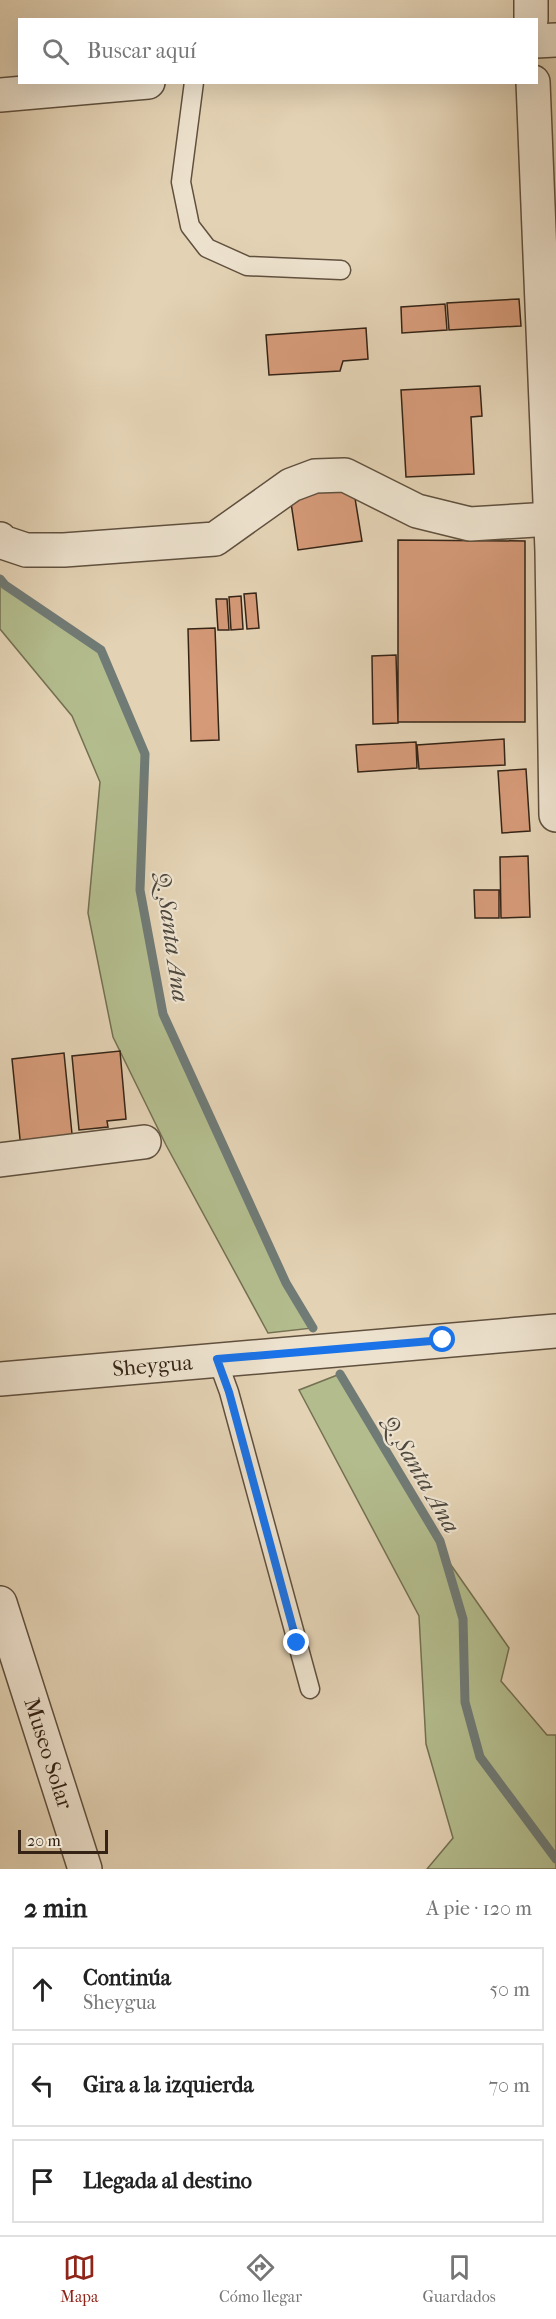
<!DOCTYPE html>
<html lang="es">
<meta charset="utf-8">
<style>
:root{--surface:#fff;--page:#f2f2f2;--text:#222;--muted:#767676;--line:#e0e0e0;--accent:#8f2418}
body{margin:0;font-family:"IM FELL French Canon",serif;background:var(--page);color:var(--text)}
.scale{position:absolute;left:18px;bottom:15px;width:90px;box-sizing:border-box;padding-left:6px;border:3px solid #352416;border-top:0;font-size:16px;line-height:21px;white-space:nowrap;color:#352416;-webkit-text-stroke:4px #ede2ce;paint-order:stroke}
.stop{position:absolute;width:18px;height:18px;margin:-14px;border:4px solid #1a73e8;border-radius:50%;background:#fff}
.stop.end{background:#1a73e8;border-color:#fff;box-shadow:0 2px 6px #0008}
.list{margin:0;padding:0;list-style:none}
h2{display:flex;justify-content:space-between;align-items:center;height:78px;margin:0;padding:0 24px;font-size:26px}
h2 small{font-size:20px;font-weight:400;color:var(--muted)}
.list li{display:grid;grid-template-columns:39px 1fr auto;gap:18px;align-items:center;box-sizing:border-box;height:84px;margin:0 12px 12px;padding:0 12px;border:2px solid var(--line);border-radius:0px}
.list b{display:block;font-size:22px;white-space:nowrap}
.list p{margin:0;font-size:20px;white-space:nowrap;color:var(--muted)}
.list em{font-size:20px;font-style:normal;color:var(--muted)}
.icon{flex:none;width:33px;height:33px;fill:none;stroke:currentColor;stroke-width:2;stroke-linecap:round;stroke-linejoin:round}
.map{position:relative;flex:none;width:556px;height:1869px;overflow:hidden}
.search{position:absolute;background:var(--surface);box-shadow:0 6px 24px #0002;left:18px;right:18px;top:18px;height:66px;display:flex;align-items:center;gap:15px;box-sizing:border-box;padding:0 21px;border-radius:0px;color:var(--muted);font-size:22px}
.sheet{height:366px;background:var(--surface)}
nav{display:flex;justify-content:space-around;align-items:center;box-sizing:border-box;height:84px;border-top:2px solid var(--line);background:var(--surface);font-size:16px;color:var(--muted)}
nav a{display:grid;justify-items:center;gap:3px}
nav .on{color:var(--accent)}
.map>svg:first-child{display:block}
.green{fill:#b3bc8d;stroke:#747052;stroke-width:1.5}
.lines{fill:none;stroke-linecap:round;stroke-linejoin:round}
.stream{stroke:#707b76;stroke-width:9}
.building{fill:#d59a78;stroke:#352416;stroke-width:1.5}
.service-casing{stroke:#60503e;stroke-width:21}
.minor-casing{stroke:#60503e;stroke-width:36}
.service{stroke:#ede2ce;stroke-width:18}
.minor{stroke:#ede2ce;stroke-width:33}
.route{stroke:#1a73e8;stroke-width:8}
.labels{text-anchor:middle;dominant-baseline:central;stroke-width:4.5;stroke-linejoin:round;paint-order:stroke}
.street-label{font-size:22px;fill:#352416;stroke:#ede2ce}
.water-label{font-size:24px;font-style:italic;fill:#4e483e;stroke:#ede2ce}
</style>
<div class="map">
<svg width="556" height="1869" viewBox="0 0 556 1869">
<rect width="100%" height="100%" fill="#e3d2b4"/>
<filter id="stains"><feTurbulence type="fractalNoise" baseFrequency=".00333" numOctaves="4"/><feColorMatrix values="0 0 0 0 .2 0 0 0 0 .09 0 0 0 0 .02 0 0 0 .5 -.17"/></filter>
<radialGradient id="worn" r=".72"><stop offset=".6" stop-color="#630" stop-opacity="0"/><stop offset="1" stop-color="#630" stop-opacity=".3"/></radialGradient>
<path class="green" d="M0,576L5,585L101,650L145,754L140,890L163,1014L286,1283L313,1328L268,1333L166,1145L113,1037L88,913L100,782L72,716L0,629Z
M340,1374L444,1555L509,1648L501,1681L547,1735H556V1869H427L453,1838L426,1744L419,1616L299,1390Z"/>
<g class="lines">
<path class="stream" d="M0,579L5,585L101,650L145,754L140,890L163,1014L286,1283L313,1328
M340,1374L440,1541L463,1619L465,1702L480,1757L556,1859"/>
</g>
<path class="building" d="M519,299L521,326L449,330L447,303Z
M445,304L447,330L402,333L401,307Z
M366,328L368,359L343,361L340,371L269,375L266,335Z
M480,386L482,416L471,417L474,474L406,477L401,390Z
M353,486L362,541L298,550L290,496Z
M398,540L525,541V722H398Z
M256,593L259,628L247,629L244,594Z
M241,596L243,629L231,630L229,597Z
M216,599H227L229,630H218Z
M215,628L219,740L191,741L188,629Z
M396,655L398,723L373,724L372,656Z
M504,739L505,765L419,769L417,745Z
M416,742L417,768L358,772L356,745Z
M526,769L530,831L502,833L498,771Z
M528,856L530,917L501,918L500,857Z
M474,890H499V918H475Z
M120,1051L126,1119L107,1121L108,1127L79,1130L72,1056Z
M64,1053L73,1144L21,1149L12,1059Z"/>
<g class="lines">
<defs>
<path id="service" d="M194,82L181,182L190,226L207,248L247,266L341,270
M217,1359L229,1392L310,1689"/>
<g id="minor">
<path d="M531,0V20"/>
<path d="M536,41L556,40"/>
<path d="M533,82L552,551L556,815"/>
<path d="M0,95L148,82"/>
<path d="M0,539L2,542L26,550H64L215,539L291,485L315,476L345,475L417,511L470,524L551,519"/>
<path d="M0,1160L144,1142"/>
<path id="s1" d="M0,1379L556,1331"/>
<path id="s2" d="M0,1603L85,1869"/>
</g>
</defs>
<use href="#service" class="service-casing"/>
<use href="#minor" class="minor-casing"/>
<use href="#service" class="service"/>
<use href="#minor" class="minor"/>
</g>
<g class="lines">
<path class="route" d="M297,1643L229,1392L217,1359L443,1340"/>
</g>
<g class="labels">
<g class="street-label">
<text stroke="none"><textPath href="#s1" startOffset="153">Sheygua</textPath></text>
<text stroke="none"><textPath href="#s2" startOffset="158">Museo Solar</textPath></text>
</g>
<g class="water-label">
<text transform="translate(172 937) rotate(82)">Q. Santa Ana</text>
<text transform="translate(421 1474) rotate(60)">Q. Santa Ana</text>
</g>
</g>
<rect width="100%" height="100%" filter="url(#stains)"/>
<rect width="100%" height="100%" fill="url(#worn)"/>
</svg>
<div class="scale">20 m</div>
<div class="stop" style="left:443px;top:1340px"></div>
<div class="stop end" style="left:297px;top:1643px"></div>
<div class="search"><svg class="icon" aria-label="search" viewBox="0 0 24 24"><circle cx="10" cy="10" r="6"/><path d="M15 15l6 6"/></svg>Buscar aquí</div>
</div>
<section class="sheet">
<h2>2 min<small>A pie · 120 m</small></h2>
<ul class="list">
<li><svg class="icon" aria-label="ahead" viewBox="0 0 24 24"><path d="M12 20V5M6 11l6-6 6 6"/></svg><div><b>Continúa</b><p>Sheygua</p></div><em>50 m</em></li>
<li><svg class="icon" aria-label="left" viewBox="0 0 24 24"><path d="M17 20v-9H6M10 6l-5 5 5 5"/></svg><div><b>Gira a la izquierda</b></div><em>70 m</em></li>
<li><svg class="icon" aria-label="arrive" viewBox="0 0 24 24"><path d="M6 21V4h12l-3 4 3 4H6"/></svg><div><b>Llegada al destino</b></div></li>
</ul>
</section>
<nav>
<a class="on"><svg class="icon" aria-label="map" viewBox="0 0 24 24"><path d="M3 6l6-2 6 2 6-2v14l-6 2-6-2-6 2zM9 4v14M15 6v14"/></svg>Mapa</a>
<a><svg class="icon" aria-label="directions" viewBox="0 0 24 24"><path d="M12 3l9 9-9 9-9-9zM9 14v-3h6M13 9l2 2-2 2"/></svg>Cómo llegar</a>
<a><svg class="icon" aria-label="saved" viewBox="0 0 24 24"><path d="M7 4h10v16l-5-4-5 4z"/></svg>Guardados</a>
</nav>
